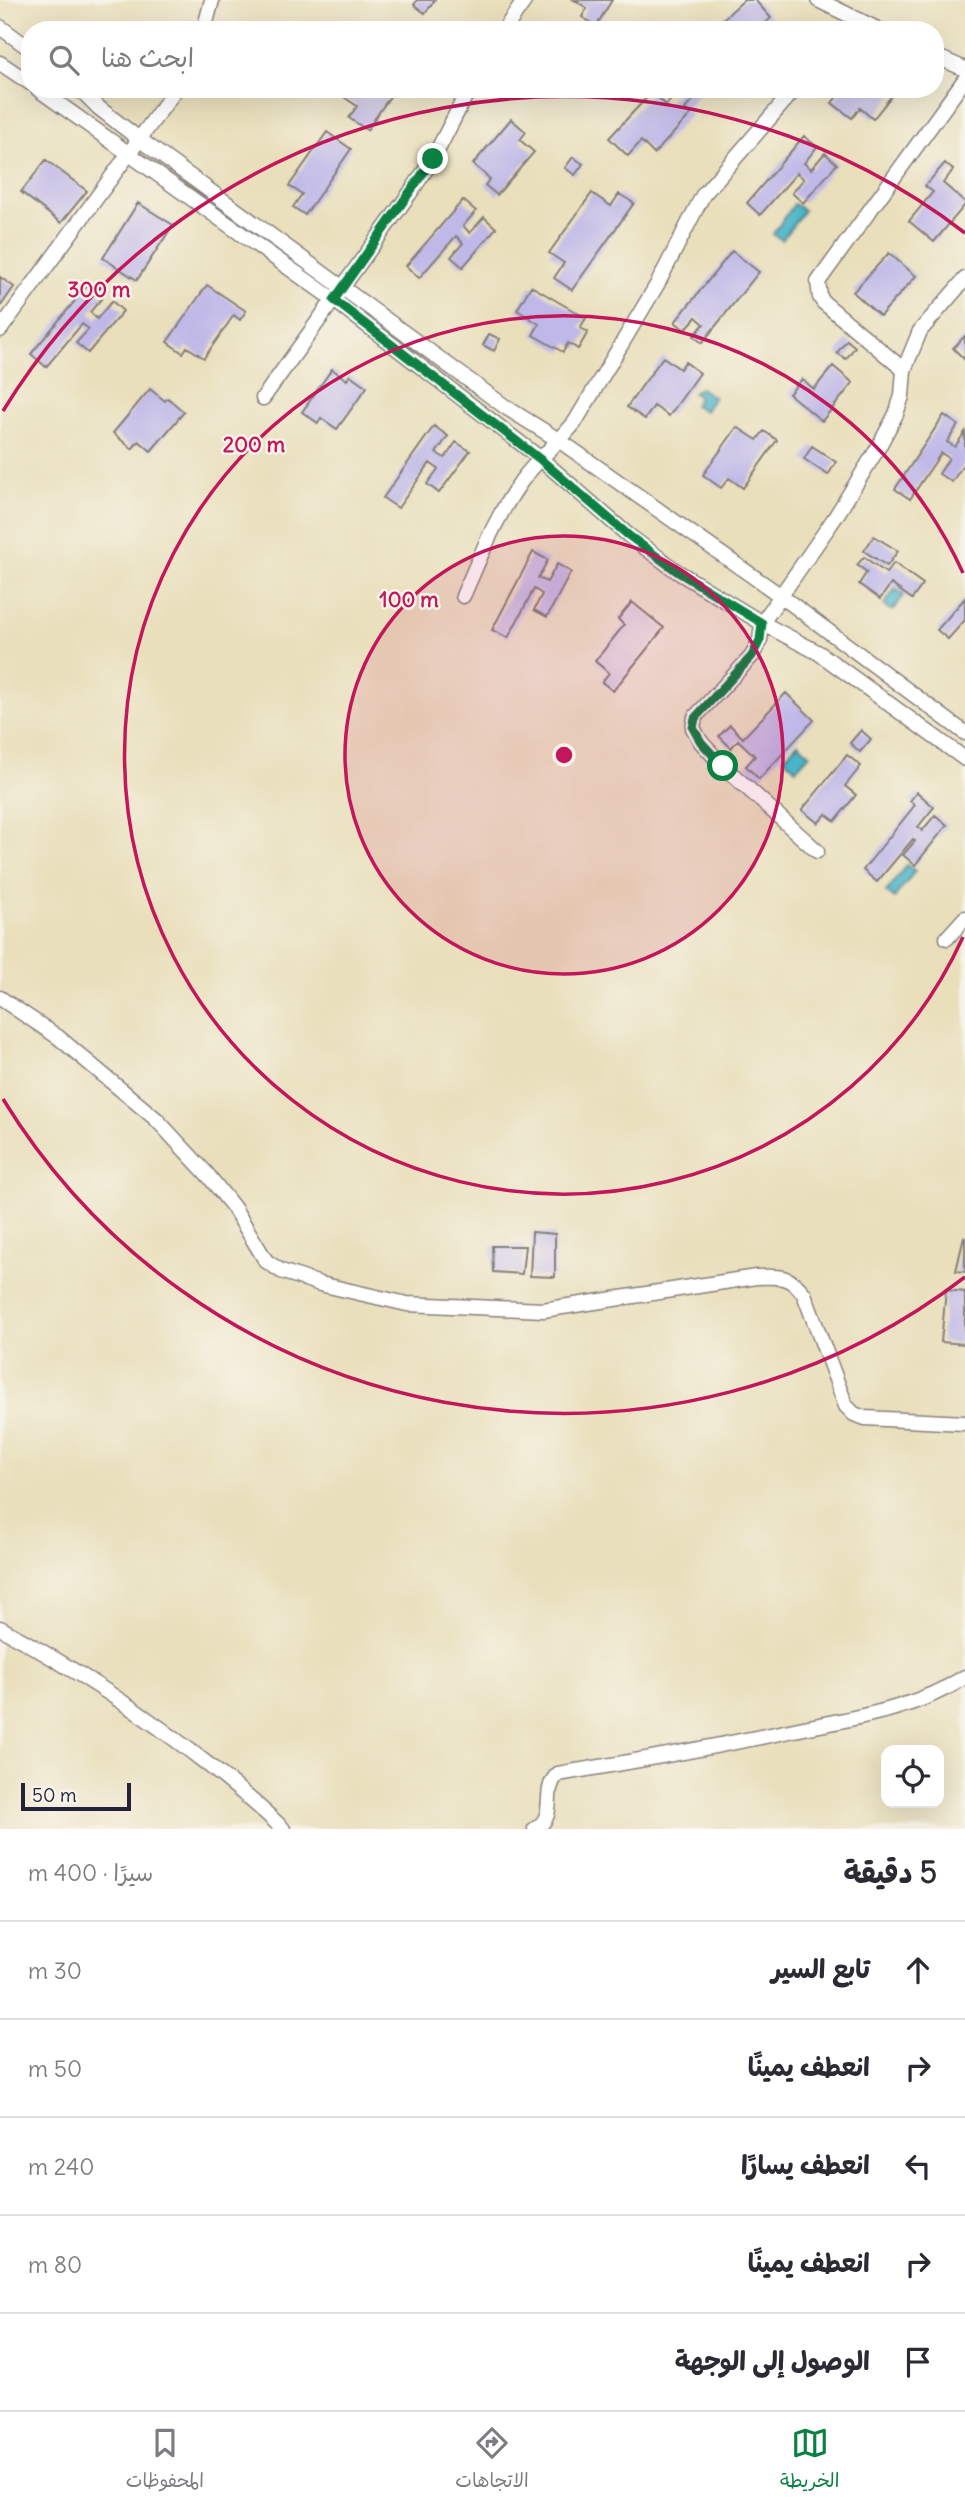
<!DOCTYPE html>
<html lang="ar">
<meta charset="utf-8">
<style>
:root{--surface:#fff;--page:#f2f2f3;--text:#2b2b33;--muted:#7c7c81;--line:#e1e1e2;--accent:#0b8043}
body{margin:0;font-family:Delius,"Playpen Sans Arabic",sans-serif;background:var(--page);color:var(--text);direction:rtl}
.controls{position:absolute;right:21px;bottom:21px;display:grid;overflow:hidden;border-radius:14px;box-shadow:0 7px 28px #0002}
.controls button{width:63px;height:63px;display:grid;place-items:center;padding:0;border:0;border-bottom:2px solid var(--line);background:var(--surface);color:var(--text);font:35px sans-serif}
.scale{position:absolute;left:21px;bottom:18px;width:110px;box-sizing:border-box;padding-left:7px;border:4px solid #22223b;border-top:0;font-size:19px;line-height:24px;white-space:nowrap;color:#22223b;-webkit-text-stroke:5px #f7f3e8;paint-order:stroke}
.stop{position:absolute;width:21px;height:21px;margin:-16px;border:5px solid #0b8043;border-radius:50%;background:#fff}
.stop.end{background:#0b8043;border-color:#fff;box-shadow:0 2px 7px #0008}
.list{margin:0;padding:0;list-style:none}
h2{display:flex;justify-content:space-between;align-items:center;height:91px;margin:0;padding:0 28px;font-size:30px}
h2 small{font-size:23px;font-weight:400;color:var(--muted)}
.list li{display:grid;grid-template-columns:46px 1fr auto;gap:21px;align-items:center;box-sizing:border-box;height:98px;padding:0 28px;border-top:2px solid var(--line)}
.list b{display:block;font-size:26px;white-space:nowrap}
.list em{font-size:23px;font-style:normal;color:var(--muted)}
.icon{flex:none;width:38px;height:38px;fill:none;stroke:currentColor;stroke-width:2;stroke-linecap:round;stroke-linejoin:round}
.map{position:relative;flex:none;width:965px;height:1829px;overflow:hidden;direction:ltr}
.search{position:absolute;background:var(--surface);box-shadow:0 7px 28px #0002;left:21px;right:21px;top:21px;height:77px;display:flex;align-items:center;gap:18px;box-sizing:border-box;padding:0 24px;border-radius:28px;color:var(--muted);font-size:26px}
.sheet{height:581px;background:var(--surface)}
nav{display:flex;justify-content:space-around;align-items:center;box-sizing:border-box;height:98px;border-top:2px solid var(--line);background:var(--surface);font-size:19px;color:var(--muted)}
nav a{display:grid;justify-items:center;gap:4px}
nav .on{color:var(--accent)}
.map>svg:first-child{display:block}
.water{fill:#4ab5c7;stroke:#366c81;stroke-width:2}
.building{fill:#bfb8e8}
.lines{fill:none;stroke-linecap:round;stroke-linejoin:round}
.minor-casing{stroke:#86807b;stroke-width:17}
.minor{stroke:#fff;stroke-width:14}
.route{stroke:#0b8043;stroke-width:9}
.ring{fill:none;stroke:#c2185b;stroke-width:3.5}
.centre{fill:#c2185b;stroke:#f7f3e8;stroke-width:3.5}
.ring-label{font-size:21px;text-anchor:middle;font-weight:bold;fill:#c2185b;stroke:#f7f3e8;stroke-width:5;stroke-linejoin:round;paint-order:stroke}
</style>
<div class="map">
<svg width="965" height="1829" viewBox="0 0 965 1829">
<rect width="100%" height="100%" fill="#f7f3e8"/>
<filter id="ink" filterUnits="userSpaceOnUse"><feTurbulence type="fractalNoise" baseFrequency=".0143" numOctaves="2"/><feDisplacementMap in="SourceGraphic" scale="14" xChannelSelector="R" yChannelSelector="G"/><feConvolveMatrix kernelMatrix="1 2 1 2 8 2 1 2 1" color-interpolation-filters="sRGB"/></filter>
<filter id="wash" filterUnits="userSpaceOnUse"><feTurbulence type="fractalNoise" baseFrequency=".00686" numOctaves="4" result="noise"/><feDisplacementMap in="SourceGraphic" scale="28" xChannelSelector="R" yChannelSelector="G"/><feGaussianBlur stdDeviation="1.57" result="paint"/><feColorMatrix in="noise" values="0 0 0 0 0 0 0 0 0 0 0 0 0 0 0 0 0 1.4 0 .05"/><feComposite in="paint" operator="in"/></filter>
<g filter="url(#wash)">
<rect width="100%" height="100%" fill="#e9dfbb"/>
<path class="water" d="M794,204L804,210L782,240L773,234Z
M700,388L714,397L705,411L694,405L699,397L693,393Z
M895,589L904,595L892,611L884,605Z
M798,743L810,754L796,769L784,758Z
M907,865L915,871L894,898L886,892Z"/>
<g id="blocks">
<path class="building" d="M417,0H435L425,13L414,5Z
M574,0H612L596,26L582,17L587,8Z
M744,0H755L771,18L758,30H711Z
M345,89H395L367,130L349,118L357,106L341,95Z
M680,89H697L700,92L685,109L691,114L654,154L641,141L628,156L609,138L652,92L666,105Z
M843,89H897L873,119L860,108L852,118L832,103Z
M511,119L526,132L520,140L534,152L497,195L485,185L490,179L473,164Z
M327,132L351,149L305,215L293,207L302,194L289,186Z
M804,136L817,147L804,163L811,169L825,153L837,164L803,203L792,193L804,179L797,173L760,215L747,203Z
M573,157L583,164L575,175L565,168Z
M46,160L87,191L61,223L21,192Z
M945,163L953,170L943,183L965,202V205L934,242L909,221L933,192L925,186Z
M592,193L611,206L619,194L634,203L572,290L554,278L564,263L549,253Z
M463,200L476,211L463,226L470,233L484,217L496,228L463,267L451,257L463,243L456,236L419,278L406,266Z
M138,203L173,225L137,280L103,258Z
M732,251L759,272L702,343L694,336L704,324L696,317L685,330L675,322Z
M889,253L916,276L880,316L853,292Z
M0,277L14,287L0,307Z
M88,285L103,297L90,312L97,319L112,301L123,311L88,353L76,343L89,329L82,324L46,367L31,354Z
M207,285L246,311L240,320L234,315L204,358L187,347L183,353L167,342Z
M531,286L586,318L580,328L588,332L578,349L568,343L563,352L533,335L539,324L517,310Z
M489,334L500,339L494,351L483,345Z
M965,336V360L953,348Z
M847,340L855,347L846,359L837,353Z
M663,357L680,369L685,362L700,373L669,416L654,406L645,419L627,407Z
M833,366L853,383L822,421L789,394L802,379L814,389Z
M332,369L347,380L350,375L367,387L337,429L321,418L318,423L302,412Z
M150,389L165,401L168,398L184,412L151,451L139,441L132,449L113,433Z
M944,415L958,425L947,442L955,447L965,432V462L952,482L939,474L949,458L941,453L910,499L895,489Z
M434,426L448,436L436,453L445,458L456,442L470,451L439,493L427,484L438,469L430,463L398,508L383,498Z
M737,427L757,440L764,431L777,440L743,488L729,478L721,488L703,475Z
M812,446L836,462L828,475L804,459Z
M874,536L898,551L887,566L864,551Z
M533,552L548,560L538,578L547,582L557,564L571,572L547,617L534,610L542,594L534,589L508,638L492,630Z
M864,557L886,573L894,563L923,584L912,599L891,584L880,599L859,584L867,572L857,565Z
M965,598V620L948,639L937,630Z
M632,602L664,628L613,691L602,682L609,673L595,661L624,625L618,619Z
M786,693L814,720L759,779L746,766L755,756L738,740L731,748L719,736L730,725L743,738Z
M861,730L871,739L860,752L850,743Z
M847,755L861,766L845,786L856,795L835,821L826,814L818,823L802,810Z
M917,792L934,807L918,827L922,831L935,815L947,825L915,865L903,855L915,841L913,839L877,882L863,870L915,805L910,801Z
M532,1232L555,1234V1277L530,1276Z
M964,1237L965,1238V1272L956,1271Z
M492,1246H525L522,1274L493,1272Z
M946,1290L965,1292V1344L941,1342Z"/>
</g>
</g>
<g filter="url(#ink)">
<use href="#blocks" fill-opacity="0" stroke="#86807b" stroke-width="2"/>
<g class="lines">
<defs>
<path id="minor" d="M818,0L879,30
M0,27L30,49
M204,30L212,0
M504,30L525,0
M935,56L965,69
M0,63L30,83
M38,89L334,300L541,459L628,535L678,572L762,623L819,653L965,759
M80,89L99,108L139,139L507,408L560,441L781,596L965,733
M0,330L176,89
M904,370L823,302L820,297L818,282L965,79
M263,398L410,193L433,159L469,89
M463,596C480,558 495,518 520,483C535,461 558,444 575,422L658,283L703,195L795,89
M817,851L723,766L701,742L693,728L695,717L752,656L760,640L762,623L836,516L878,448L896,414L902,396L904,370L920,331L965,279
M947,938L965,918
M0,998L58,1037L156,1119L207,1174L234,1208L266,1261L281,1271L320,1284L407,1304L543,1310L756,1277C778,1276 790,1275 804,1294L846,1406L854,1414L865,1418L965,1423
M0,1628C74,1668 144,1714 210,1766C235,1786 260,1806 283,1829
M535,1829C559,1815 540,1791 558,1774C637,1761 715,1747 794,1730C853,1718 914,1710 965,1677"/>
</defs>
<use href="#minor" class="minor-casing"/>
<use href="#minor" class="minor"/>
</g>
</g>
<g class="lines" filter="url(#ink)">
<path class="route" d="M433,159L334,300L541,460L628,535L678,572L762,623L760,640L752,656L695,718L693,728L701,742L723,766"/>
</g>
<circle cx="564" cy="755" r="219" fill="#c2185b" fill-opacity=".12"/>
<g class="ring">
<circle cx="564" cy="755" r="219"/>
<path d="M963 937A439 439 0 1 1 963 573"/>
<path d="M965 1277A658 658 0 0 1 3 1099M3 411A658 658 0 0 1 965 233"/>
</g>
<circle cx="564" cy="755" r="10" class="centre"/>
<g class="ring-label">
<text x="99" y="297">300 m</text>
<text x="254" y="452">200 m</text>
<text x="409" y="607">100 m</text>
</g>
</svg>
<div class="controls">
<button><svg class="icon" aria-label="locate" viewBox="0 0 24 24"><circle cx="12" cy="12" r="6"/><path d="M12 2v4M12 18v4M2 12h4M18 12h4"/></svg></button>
</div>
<div class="scale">50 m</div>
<div class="stop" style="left:723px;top:766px"></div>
<div class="stop end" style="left:433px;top:159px"></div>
<div class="search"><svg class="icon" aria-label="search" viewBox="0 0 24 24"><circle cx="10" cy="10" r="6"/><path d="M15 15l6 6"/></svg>ابحث هنا</div>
</div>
<section class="sheet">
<h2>5 دقيقة<small>سيرًا · 400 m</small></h2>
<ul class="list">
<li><svg class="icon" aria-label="ahead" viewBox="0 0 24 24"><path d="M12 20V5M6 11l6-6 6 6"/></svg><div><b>تابع السير</b></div><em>30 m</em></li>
<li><svg class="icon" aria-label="right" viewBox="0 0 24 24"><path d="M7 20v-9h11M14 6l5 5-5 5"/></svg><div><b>انعطف يمينًا</b></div><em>50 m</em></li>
<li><svg class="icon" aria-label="left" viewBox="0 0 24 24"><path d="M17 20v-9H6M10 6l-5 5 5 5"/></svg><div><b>انعطف يسارًا</b></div><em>240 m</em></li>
<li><svg class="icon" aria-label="right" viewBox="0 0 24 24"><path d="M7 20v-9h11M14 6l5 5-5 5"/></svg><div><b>انعطف يمينًا</b></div><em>80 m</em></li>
<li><svg class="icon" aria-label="arrive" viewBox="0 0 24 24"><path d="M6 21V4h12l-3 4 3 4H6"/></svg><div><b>الوصول إلى الوجهة</b></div></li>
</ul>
</section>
<nav>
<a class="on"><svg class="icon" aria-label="map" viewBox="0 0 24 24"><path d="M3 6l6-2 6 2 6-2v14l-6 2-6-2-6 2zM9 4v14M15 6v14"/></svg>الخريطة</a>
<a><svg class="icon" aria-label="directions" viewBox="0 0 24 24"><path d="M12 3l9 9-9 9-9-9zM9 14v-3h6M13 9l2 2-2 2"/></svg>الاتجاهات</a>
<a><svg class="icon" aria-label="saved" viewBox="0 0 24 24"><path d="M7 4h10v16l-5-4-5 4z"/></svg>المحفوظات</a>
</nav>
